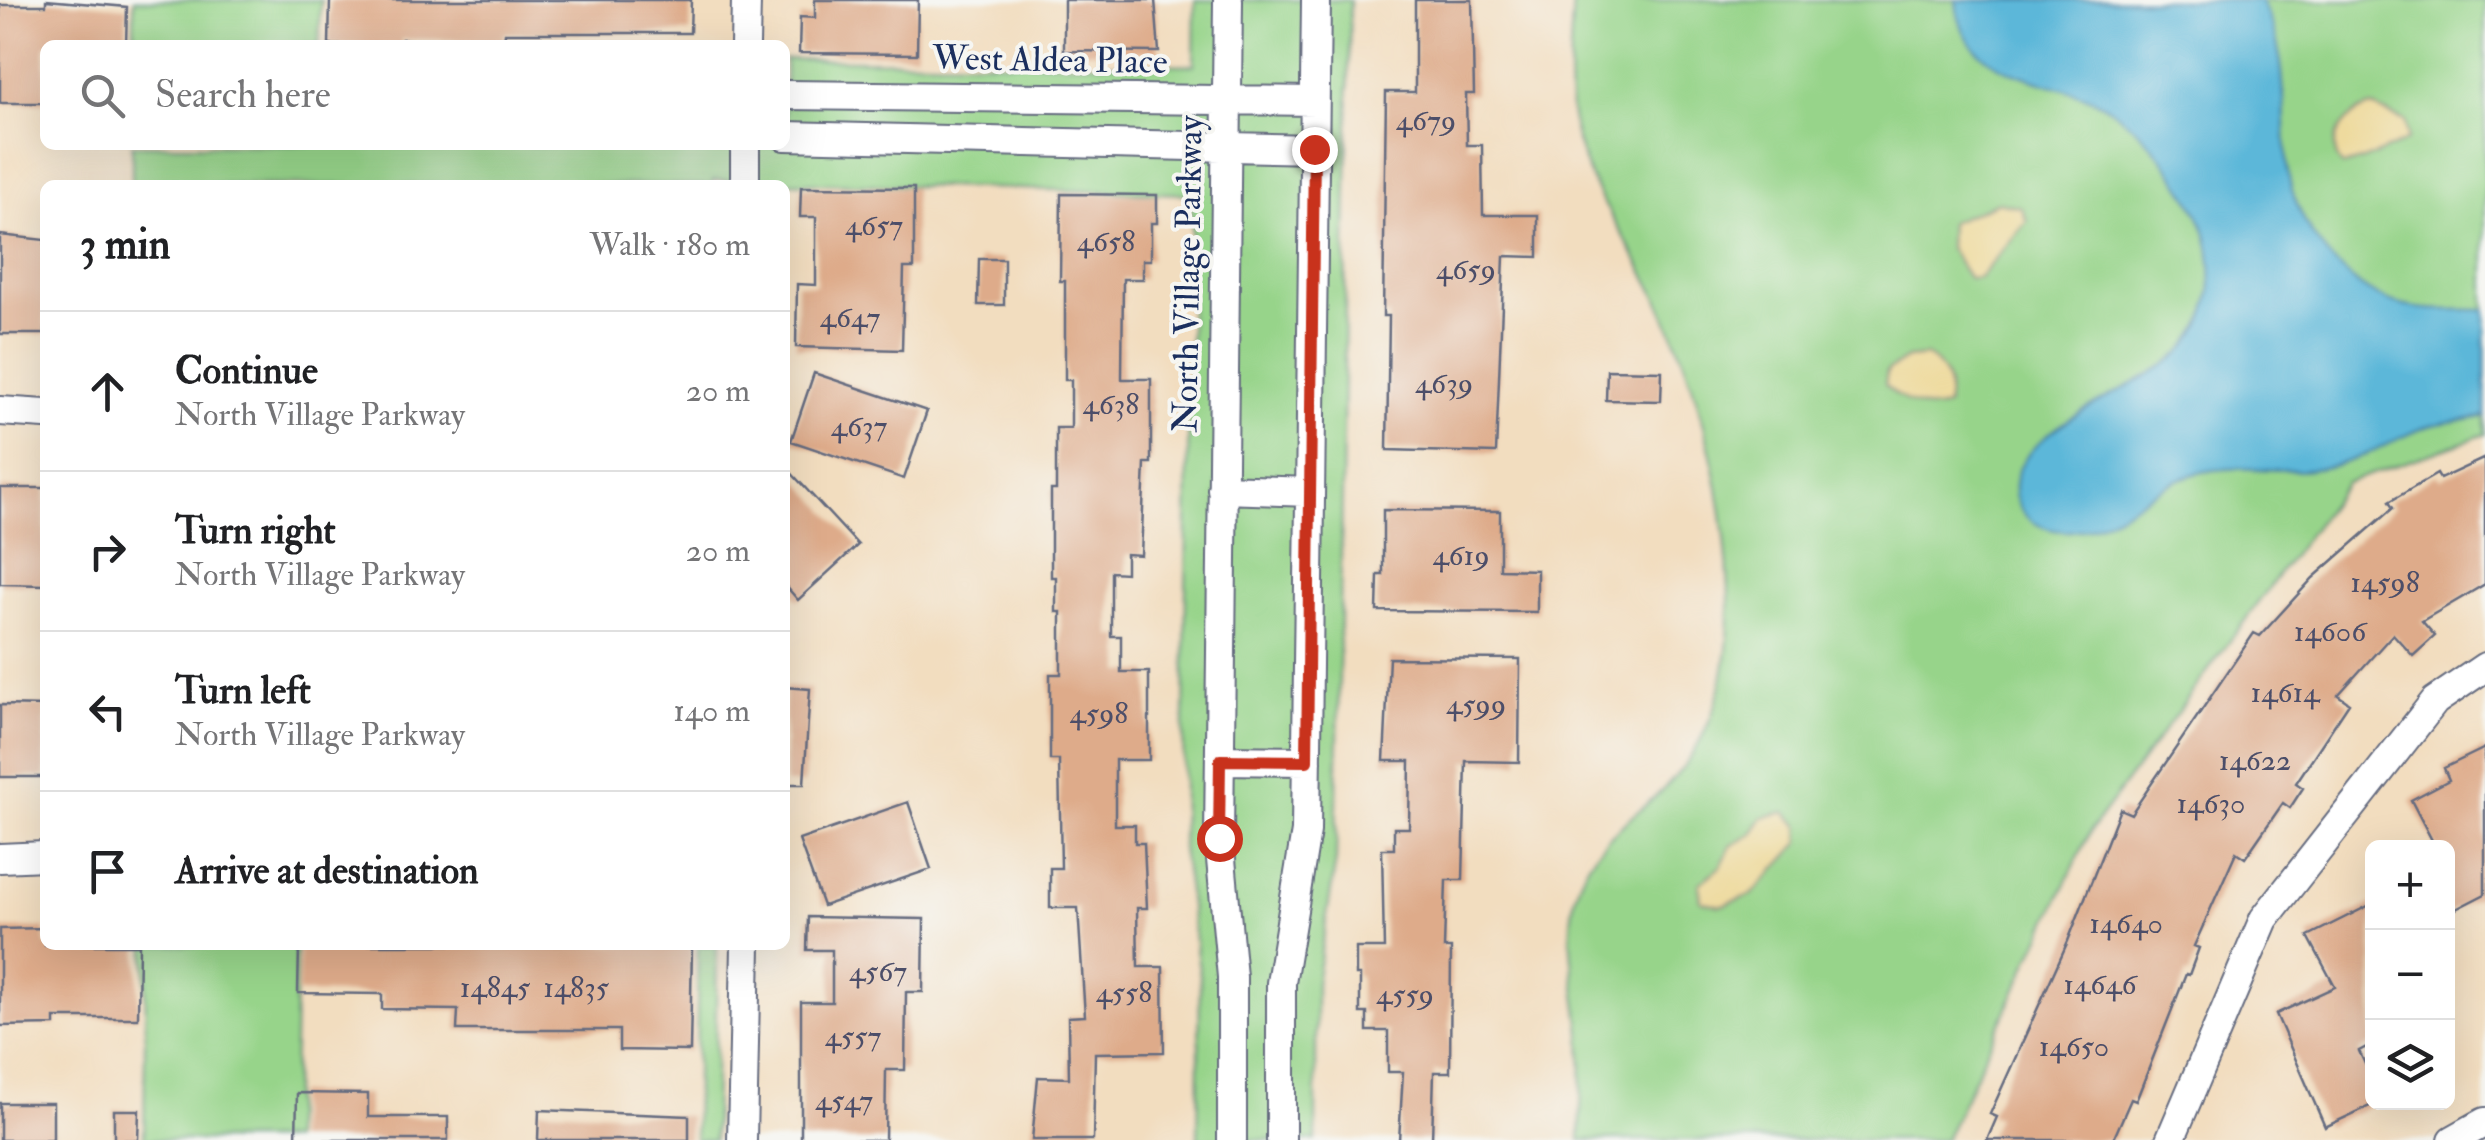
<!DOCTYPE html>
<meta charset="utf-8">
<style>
:root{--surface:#fff;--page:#f6f6f6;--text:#202124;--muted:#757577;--line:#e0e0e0}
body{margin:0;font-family:"IM FELL Double Pica",serif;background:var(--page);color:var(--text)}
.controls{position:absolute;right:30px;bottom:30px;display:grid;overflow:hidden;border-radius:15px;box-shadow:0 10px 40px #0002}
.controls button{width:90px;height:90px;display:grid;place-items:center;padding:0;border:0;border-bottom:2px solid var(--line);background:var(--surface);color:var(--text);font:50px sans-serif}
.stop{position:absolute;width:30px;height:30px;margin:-22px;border:8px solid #c8321e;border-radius:50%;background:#fff}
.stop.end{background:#c8321e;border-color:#fff;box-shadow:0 2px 10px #0008}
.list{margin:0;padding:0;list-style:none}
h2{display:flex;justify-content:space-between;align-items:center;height:130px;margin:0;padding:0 40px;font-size:42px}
h2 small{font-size:32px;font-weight:400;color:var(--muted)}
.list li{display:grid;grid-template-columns:65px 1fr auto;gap:30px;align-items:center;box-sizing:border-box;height:160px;padding:0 40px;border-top:2px solid var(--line)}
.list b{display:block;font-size:38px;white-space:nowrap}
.list p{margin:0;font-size:32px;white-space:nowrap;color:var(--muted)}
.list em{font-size:32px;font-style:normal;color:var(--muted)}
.icon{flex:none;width:55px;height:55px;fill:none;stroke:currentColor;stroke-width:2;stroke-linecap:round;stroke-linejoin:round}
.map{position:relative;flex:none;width:2485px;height:1140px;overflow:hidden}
.search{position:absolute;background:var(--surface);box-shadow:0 10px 40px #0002;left:40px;top:40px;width:750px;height:110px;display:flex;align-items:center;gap:25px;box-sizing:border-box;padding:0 35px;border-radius:15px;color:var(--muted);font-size:38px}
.panel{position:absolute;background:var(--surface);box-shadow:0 10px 40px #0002;left:40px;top:180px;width:750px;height:770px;border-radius:15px}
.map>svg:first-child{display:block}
.green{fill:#97d48a;stroke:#598274;stroke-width:2.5}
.sand{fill:#eeda9e;stroke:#84847e;stroke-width:2.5}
.water{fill:#5bb7d9;stroke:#3b739c;stroke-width:2.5}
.building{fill:#deab8a}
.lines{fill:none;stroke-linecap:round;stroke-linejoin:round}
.street-casing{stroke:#666c80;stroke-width:32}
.street{stroke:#fff;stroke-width:28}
.route{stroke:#c8321e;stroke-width:12}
.labels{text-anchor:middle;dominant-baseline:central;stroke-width:8;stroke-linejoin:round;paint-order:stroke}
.number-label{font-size:30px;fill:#4c4e69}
.street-label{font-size:35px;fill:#1b2f5e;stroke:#f6f6f2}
</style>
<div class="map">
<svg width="2485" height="1140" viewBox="0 0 2485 1140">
<rect width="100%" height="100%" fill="#f6f6f2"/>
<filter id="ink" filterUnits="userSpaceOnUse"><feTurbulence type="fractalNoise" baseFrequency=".01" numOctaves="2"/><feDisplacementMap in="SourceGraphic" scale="20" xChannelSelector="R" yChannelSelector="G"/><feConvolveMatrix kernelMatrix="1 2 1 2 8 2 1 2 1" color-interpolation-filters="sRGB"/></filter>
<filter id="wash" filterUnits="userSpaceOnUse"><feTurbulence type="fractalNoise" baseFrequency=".0048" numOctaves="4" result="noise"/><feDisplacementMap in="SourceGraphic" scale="40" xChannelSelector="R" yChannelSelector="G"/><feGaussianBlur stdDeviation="2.25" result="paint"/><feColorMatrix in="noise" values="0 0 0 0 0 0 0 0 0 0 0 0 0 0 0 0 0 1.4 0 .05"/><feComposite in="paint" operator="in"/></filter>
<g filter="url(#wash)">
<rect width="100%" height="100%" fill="#f2ddbf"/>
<path class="green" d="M134,0H321L319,45H134Z
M1195,0H1350L1336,860L1316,983V1140H1198L1200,976L1182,849L1192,194L713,180L712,185H132V145H785V59L1194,65Z
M1573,0H2485V434L2346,483L2091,830L1945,1140H1580C1581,1105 1583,1069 1581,1034C1577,986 1561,931 1579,884C1594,843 1626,823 1657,795C1715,744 1731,670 1729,596C1726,493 1701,390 1657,297C1630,240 1587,191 1574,128C1565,86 1571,42 1573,0Z
M146,945H296L292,1140H144Z
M698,945H717L714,1140H695Z"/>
<path class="sand" d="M2373,107L2405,121L2408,139C2395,147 2354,166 2342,165C2322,142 2347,111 2373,107Z
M1998,202L2021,207L2027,221L1979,278L1969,279L1949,248L1950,222Z
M1926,356C1944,365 1952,386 1947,405C1931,417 1898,399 1885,385L1887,371L1907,358Z
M1785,812L1799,826L1800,842L1752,895L1720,906L1701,901L1699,884L1721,866L1731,846L1752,834L1763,817Z"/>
<path class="water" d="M1956,0H2260C2290,52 2282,107 2287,164C2292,223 2343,290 2401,305C2429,312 2457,309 2485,310V416C2466,422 2445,420 2426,427C2389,441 2361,462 2321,468C2276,475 2229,460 2185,477C2138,494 2087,554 2033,522C2024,516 2019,508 2016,498C2000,429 2148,389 2184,349C2219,311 2218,251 2195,208C2175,173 2146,132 2112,110C2059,74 1962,86 1956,0Z"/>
<g id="blocks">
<path class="building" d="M46,0L127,7L126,45H45V103H0V5H46Z
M330,0H691L690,33H505L504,41L402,39V45H329Z
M815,0H918L917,54L799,53L800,17L815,18Z
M1064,0H1155L1159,52L1064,51Z
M1415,0H1472L1474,94H1466L1467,145H1482L1483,215H1538V257L1504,256L1496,453L1387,450L1389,316H1383L1386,92H1415Z
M801,187L914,188V268H904L902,350L796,347L797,284L816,285V217H800Z
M1061,194L1157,195V223H1151V260H1143V279H1123L1122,379H1151V463H1145L1141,555L1126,554V573L1111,572V636H1121V672H1149V760H1115V825H1135V843H1144L1147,908H1137L1138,967H1163L1164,1052L1095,1053L1093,1140H1032L1038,1077L1069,1078L1068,1017L1085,1016L1078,908H1050V868H1061L1059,760H1050V674H1061V612H1056V577H1051V490H1056V428H1071V380H1065V281H1060Z
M0,235L45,240V334H0Z
M979,259H1004V305H978Z
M1607,370L1662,371L1661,401L1606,400Z
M814,373L927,411L904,479L791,441Z
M2485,458V584L2422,621L2435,636L2413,656L2393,634L2338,695L2349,703L2296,783L2303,788L2290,808L2283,803L2245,858L2236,852L2194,946L2199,948L2189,975L2186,974L2136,1101L2131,1099L2113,1140H1987L1997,1117L1990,1114L2068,941L2120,809L2131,814L2254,633L2260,636L2313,578L2393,508L2389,502L2437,474L2440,479Z
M785,466L858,545L798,600L785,585Z
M0,488H45V585L0,584Z
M1383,510L1500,511V569L1537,570V612L1377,611L1378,575H1383Z
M1389,658L1520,659L1519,762L1466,761L1463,880H1446L1444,948H1451L1450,1072H1434L1432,1140H1399L1403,1072H1388V1031H1367V1013H1360V975H1356V948H1384L1382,849H1394V828H1409L1410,761H1384Z
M785,687L810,689L804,784H785Z
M0,705L45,706V777H0Z
M2485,748V894L2448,913V848H2436L2411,800L2449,780L2444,768Z
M908,802L931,869L823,906L799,840Z
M2372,904V1044L2359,1051L2372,1079V1105L2325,1127L2276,1014L2335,987L2308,936Z
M808,917L924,919L923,992H906L905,1070H886L885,1140H801V1002H832V950H807Z
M45,928V945H139L138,1018H55V1025L0,1026V929Z
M299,945H692L690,1051L619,1050V1030H457L458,1010L382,1009V994L298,993Z
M297,1093L368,1094V1117H448V1140H296Z
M0,1103H53V1140H0Z
M114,1110H139L138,1140H114Z
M539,1110L689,1116V1140H538Z"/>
</g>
</g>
<g filter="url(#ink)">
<use href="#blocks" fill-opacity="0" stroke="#666c80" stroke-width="2.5"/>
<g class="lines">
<defs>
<path id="street" d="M1228,0L1219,838L1232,977V1140
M745,45L746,0
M785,95L1315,101
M785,136L1314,149
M745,145V185
M0,411L45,414
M1222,489L1310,492
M1220,760L1307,761
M0,858L45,856
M742,1140L746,945
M1281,1140V983L1306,831L1316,0
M2170,1140L2264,919L2435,701L2485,667
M2453,1140L2485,1122"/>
</defs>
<use href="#street" class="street-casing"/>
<use href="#street" class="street"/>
</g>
</g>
<g class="lines" filter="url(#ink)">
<path class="route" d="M1219,838L1220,760L1307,761L1314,149"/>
</g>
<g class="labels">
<g class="number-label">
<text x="1426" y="120">4679</text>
<text x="874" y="225">4657</text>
<text x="1106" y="241">4658</text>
<text x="1466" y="269">4659</text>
<text x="850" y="317">4647</text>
<text x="1444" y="383">4639</text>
<text x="1111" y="404">4638</text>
<text x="859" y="426">4637</text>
<text x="1461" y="555">4619</text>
<text x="2385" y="582">14598</text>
<text x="2330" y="631">14606</text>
<text x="2285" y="692">14614</text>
<text x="1476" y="704">4599</text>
<text x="1099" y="713">4598</text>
<text x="2255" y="760">14622</text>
<text x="2211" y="803">14630</text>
<text x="2126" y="923">14640</text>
<text x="878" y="971">4567</text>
<text x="2100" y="984">14646</text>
<text x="495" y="987">14845</text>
<text x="576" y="987">14835</text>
<text x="1124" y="992">4558</text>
<text x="1405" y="994">4559</text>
<text x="853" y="1036">4557</text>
<text x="2074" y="1046">14650</text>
<text x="844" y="1100">4547</text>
</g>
<g class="street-label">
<text transform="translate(1050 60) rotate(1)">West Aldea Place</text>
<text transform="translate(1188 274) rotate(-89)">North Village Parkway</text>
</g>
</g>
</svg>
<div class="controls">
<button>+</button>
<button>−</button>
<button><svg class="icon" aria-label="layers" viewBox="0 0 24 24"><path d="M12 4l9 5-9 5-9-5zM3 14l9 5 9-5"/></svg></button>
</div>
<div class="stop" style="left:1219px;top:838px"></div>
<div class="stop end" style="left:1314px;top:149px"></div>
<div class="search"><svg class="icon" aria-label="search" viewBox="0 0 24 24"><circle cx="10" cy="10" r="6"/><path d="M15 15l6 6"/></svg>Search here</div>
<section class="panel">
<h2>3 min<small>Walk · 180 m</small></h2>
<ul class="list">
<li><svg class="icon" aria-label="ahead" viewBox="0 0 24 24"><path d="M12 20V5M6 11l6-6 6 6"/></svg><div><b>Continue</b><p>North Village Parkway</p></div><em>20 m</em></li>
<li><svg class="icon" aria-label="right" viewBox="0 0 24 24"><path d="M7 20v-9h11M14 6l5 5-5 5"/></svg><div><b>Turn right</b><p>North Village Parkway</p></div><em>20 m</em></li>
<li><svg class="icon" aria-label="left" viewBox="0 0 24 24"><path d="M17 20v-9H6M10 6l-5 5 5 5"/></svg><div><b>Turn left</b><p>North Village Parkway</p></div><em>140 m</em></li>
<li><svg class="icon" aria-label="arrive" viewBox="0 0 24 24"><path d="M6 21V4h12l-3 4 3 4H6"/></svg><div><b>Arrive at destination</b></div></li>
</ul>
</section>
</div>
